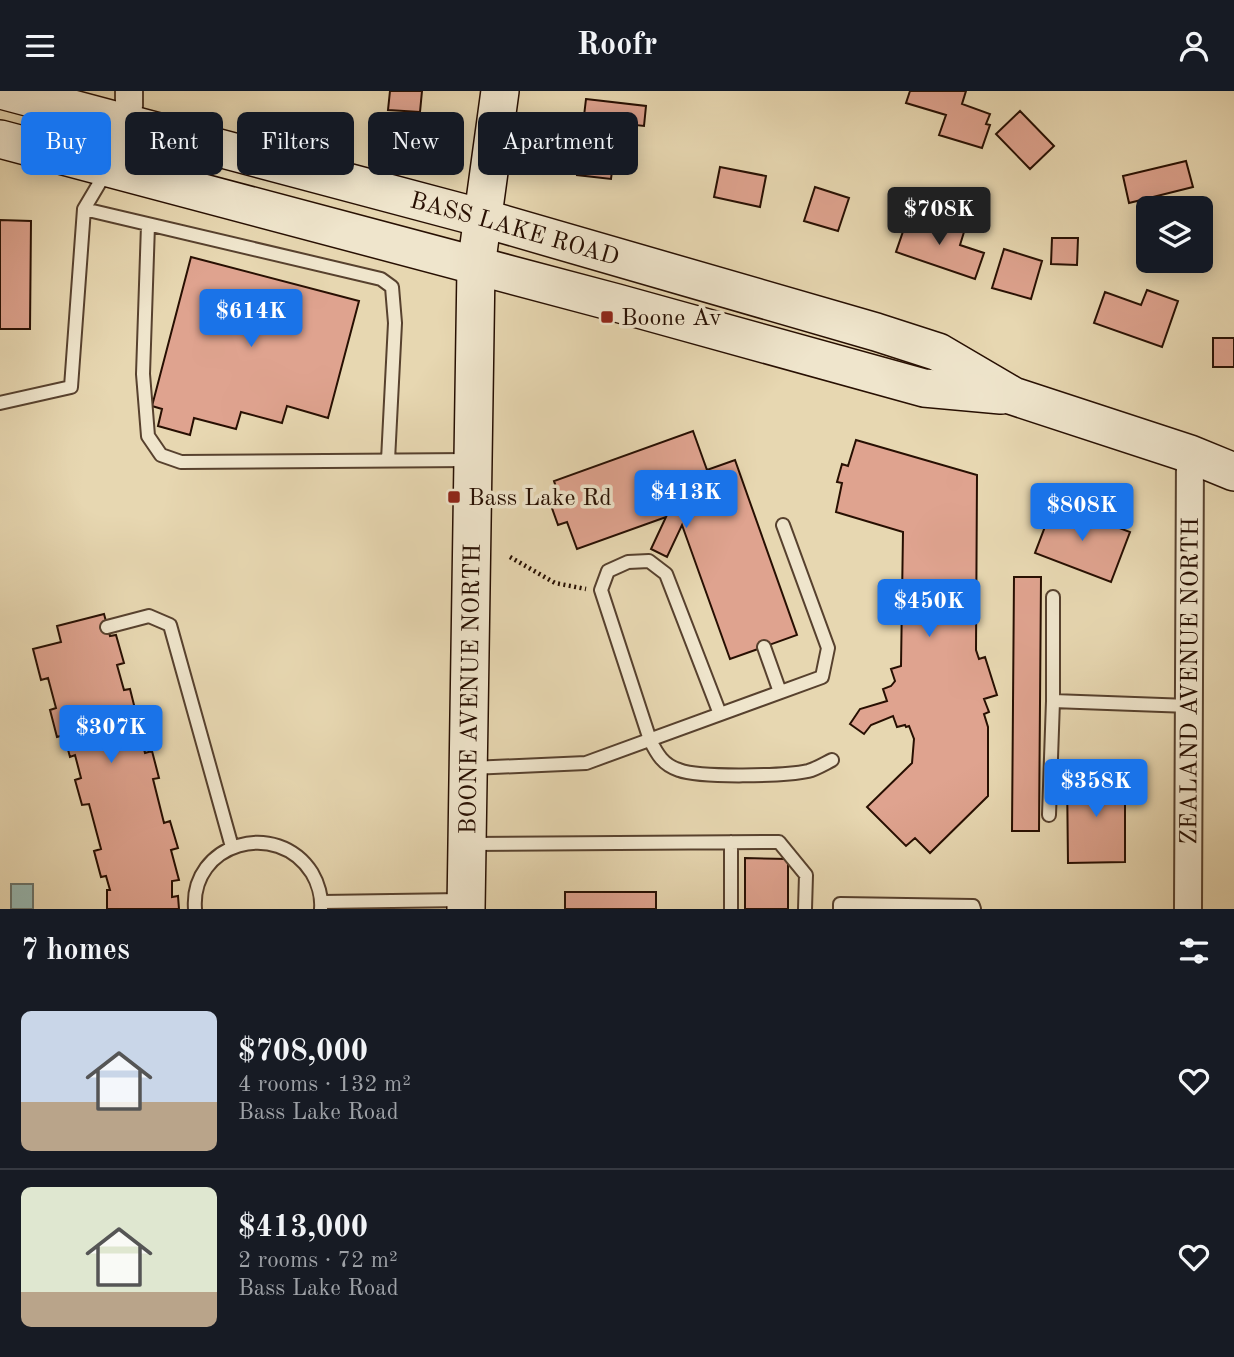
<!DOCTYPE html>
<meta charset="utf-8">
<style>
body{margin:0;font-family:"Old Standard TT",serif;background:#20242c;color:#f1f3f6;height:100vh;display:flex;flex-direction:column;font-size:26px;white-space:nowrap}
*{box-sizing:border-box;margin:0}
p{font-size:23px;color:#9ea1a6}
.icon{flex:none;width:38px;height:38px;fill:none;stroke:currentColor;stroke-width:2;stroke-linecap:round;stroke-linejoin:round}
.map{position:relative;height:818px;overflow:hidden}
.details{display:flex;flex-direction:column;background:#171b24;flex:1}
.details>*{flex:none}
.hud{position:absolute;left:21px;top:21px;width:700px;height:63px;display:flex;gap:14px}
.fabs{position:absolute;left:1136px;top:105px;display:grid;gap:14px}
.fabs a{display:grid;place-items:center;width:77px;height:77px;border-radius:10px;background:#171b24;box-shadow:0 4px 18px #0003;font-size:35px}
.price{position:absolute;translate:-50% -60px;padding:0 16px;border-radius:7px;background:#1a73e8;color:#fff;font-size:23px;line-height:46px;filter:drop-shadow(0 2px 4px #0008)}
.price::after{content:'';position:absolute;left:50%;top:42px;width:21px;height:16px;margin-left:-10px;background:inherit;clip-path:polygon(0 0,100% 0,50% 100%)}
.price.active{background:#222;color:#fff}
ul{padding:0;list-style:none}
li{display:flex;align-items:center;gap:21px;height:175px;padding:0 21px}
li+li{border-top:2px solid #363941}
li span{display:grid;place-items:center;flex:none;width:196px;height:140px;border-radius:10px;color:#555}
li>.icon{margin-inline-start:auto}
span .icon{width:84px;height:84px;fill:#fffc;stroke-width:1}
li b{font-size:30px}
h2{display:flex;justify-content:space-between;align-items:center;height:84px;padding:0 21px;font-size:30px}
.tag{padding:0 24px;border-radius:10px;background:#171b24;box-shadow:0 4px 18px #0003;font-size:24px;line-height:63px}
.tag.active{background:#1a73e8;color:#fff}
header{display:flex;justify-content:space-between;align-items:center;height:91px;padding:0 21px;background:#171b24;font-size:32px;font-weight:800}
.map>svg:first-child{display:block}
.water{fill:#97b8b1;stroke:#6a746b;stroke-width:2}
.building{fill:#dfa38f;stroke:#270f02;stroke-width:2}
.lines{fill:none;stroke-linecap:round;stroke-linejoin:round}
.lane-casing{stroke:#57412e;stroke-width:16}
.street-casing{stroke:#57412e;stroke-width:30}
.secondary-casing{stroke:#270f02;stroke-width:40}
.path{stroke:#270f02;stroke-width:4.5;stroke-dasharray:2 3.5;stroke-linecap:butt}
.lane{stroke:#efe5cc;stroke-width:12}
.street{stroke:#efe5cc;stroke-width:26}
.secondary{stroke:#efe5cc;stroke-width:37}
.poi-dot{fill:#8f2418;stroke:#efe5cc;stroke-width:2.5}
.labels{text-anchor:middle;stroke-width:7;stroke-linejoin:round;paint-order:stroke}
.street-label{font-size:24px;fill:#270f02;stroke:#efe5cc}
.poi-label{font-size:24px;fill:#270f02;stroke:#efe5cc;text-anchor:start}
</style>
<header><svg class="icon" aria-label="menu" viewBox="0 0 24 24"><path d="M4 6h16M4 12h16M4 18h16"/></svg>Roofr<svg class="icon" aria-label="person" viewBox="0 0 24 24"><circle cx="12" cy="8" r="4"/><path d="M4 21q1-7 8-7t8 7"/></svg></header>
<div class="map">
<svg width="1234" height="818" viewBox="0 0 1234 818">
<rect width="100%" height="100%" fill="#e7d7b1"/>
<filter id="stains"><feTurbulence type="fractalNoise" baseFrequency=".00286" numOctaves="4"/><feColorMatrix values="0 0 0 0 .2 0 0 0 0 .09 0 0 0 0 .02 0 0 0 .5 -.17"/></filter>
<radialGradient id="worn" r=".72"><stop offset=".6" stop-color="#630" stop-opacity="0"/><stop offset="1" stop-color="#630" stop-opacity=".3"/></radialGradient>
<!-- water -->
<path class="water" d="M11 793H33V818H11Z"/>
<!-- building -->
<path class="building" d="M390 0H422L420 21 388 19Z
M910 0H966L962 13 990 23 986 33 990 34 982 57 939 44 946 24 906 12Z
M586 8 646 15 644 35 618 32 611 88 577 84Z
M1020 20 1054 55 1030 78 996 43Z
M1186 70 1193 96 1129 112 1123 85Z
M720 76 766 85 760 116 714 106Z
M815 96 849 107 838 140 804 130Z
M909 123 964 141 960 154 984 162 975 188 896 161Z
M0 129 31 130 30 238H0Z
M1052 147H1078L1077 174 1051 173Z
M1004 158 1042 170 1031 208 992 197Z
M191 166 359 210 328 327 287 315 282 332 241 321 236 338 194 327 190 344 158 335 162 318 152 315Z
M1147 199 1178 210 1162 256 1094 232 1105 201 1141 214Z
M1213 247H1234V276H1213Z
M693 340 707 379 735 369 797 544 730 568 682 434 667 466 651 458 666 426 577 458 567 431 558 434 548 406 558 402 554 390Z
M856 349 977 384 976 559 979 568 985 566 997 604 984 608 989 621 984 623 988 636V705L930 762 915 747 906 755 867 716 912 672 914 648 909 635 906 636 905 634 897 636 893 625 871 634 864 643 850 633 860 618 887 610 883 598 891 595 895 590 891 578 901 575 903 441 836 421 842 392 837 391 842 373 848 375Z
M1054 412 1130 441 1111 491 1035 462Z
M1014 486H1041L1039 740H1012Z
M104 523 110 545 116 544 124 572 117 574 124 599 130 598 137 626 130 628 134 641 139 639 145 662 152 660 159 687 153 688 164 732 170 730 178 757 171 759 179 789 172 790V806L178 805 179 818H107V799H110L106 785 101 786 94 760 101 758 89 713 82 714 75 689 81 687 75 664 70 666 64 644 57 646 50 619 56 617 48 587 41 589 33 558 61 551 57 535Z
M1067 684H1125V771L1068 772Z
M745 767 788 768V818H745Z
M565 801H656V818H565Z"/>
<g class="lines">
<!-- lane casing -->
<g class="lane-casing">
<path id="lane" d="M84 118 381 188 392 196 395 232 388 369
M148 134 143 283 148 345 161 364 181 371 471 369
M0 312 71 296 84 118 106 81
M1053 506V610L1189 615
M107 536 149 525 170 534 232 756
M764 556 780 601
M720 623 666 483 649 470 628 471 608 480 601 499 650 649C657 663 663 674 679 679 700 687 785 685 808 680 816 678 824 673 832 669
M471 677 586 672 822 586 828 557 783 434
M1049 724 1053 610
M731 751V818
M470 753 779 751 806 784 805 818
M322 811 462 809
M195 818C190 752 277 727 312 782 318 792 322 806 321 818
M840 818V813L973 815 974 818"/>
</g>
<!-- street casing -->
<g class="street-casing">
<g id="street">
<path d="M108 78 129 15V0"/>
<path id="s1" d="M1188 818 1190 363"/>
</g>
</g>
<!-- secondary casing -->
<g class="secondary-casing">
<g id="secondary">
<path id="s2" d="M5 0 482 127 876 241 938 261 1013 305 1190 363 1234 381"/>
<path d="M0 48 617 212 924 297 1001 304"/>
<path id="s3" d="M466 818 476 176 500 0"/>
</g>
</g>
<!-- path -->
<path class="path" d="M510 466 555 492 586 498"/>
<!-- lane -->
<use href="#lane" class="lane"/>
<!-- street -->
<use href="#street" class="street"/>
<!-- secondary -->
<use href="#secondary" class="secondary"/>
</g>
<!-- markers -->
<g class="poi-dot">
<rect x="600" y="219" width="14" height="14" rx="3.5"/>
<rect x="447" y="399" width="14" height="14" rx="3.5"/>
</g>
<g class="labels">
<!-- street labels -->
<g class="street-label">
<text dy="8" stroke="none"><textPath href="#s2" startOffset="528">BASS LAKE ROAD</textPath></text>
<text dy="8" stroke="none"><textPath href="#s1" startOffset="228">ZEALAND AVENUE NORTH</textPath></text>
<text dy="8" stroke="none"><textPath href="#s3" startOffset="220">BOONE AVENUE NORTH</textPath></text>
</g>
<!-- poi labels -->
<g class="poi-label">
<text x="621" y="234">Boone Av</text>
<text x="468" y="414">Bass Lake Rd</text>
</g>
</g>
<rect width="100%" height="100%" filter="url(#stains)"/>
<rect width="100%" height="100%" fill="url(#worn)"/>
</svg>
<div class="fabs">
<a><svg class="icon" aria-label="layers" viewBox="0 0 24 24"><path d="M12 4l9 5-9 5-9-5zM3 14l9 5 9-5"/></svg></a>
</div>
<b class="price active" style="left:939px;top:156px">$708K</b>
<b class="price" style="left:251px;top:258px">$614K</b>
<b class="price" style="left:686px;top:439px">$413K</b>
<b class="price" style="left:1082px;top:452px">$808K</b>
<b class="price" style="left:929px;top:548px">$450K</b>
<b class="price" style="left:111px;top:674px">$307K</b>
<b class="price" style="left:1096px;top:728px">$358K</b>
<div class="hud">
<a class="tag active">Buy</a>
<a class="tag">Rent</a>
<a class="tag">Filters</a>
<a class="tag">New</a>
<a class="tag">Apartment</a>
</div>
</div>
<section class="details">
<h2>7 homes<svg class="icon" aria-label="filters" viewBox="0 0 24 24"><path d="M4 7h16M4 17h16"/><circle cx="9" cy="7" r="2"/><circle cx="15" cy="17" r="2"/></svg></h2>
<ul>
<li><span style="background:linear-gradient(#c9d6e8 65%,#b9a48a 0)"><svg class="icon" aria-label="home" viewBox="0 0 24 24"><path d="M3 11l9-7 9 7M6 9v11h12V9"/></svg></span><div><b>$708,000</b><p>4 rooms · 132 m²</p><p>Bass Lake Road</p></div><svg class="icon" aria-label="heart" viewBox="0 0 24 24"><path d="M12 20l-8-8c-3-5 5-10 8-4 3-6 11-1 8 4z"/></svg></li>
<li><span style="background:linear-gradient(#dfe7d0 75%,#b9a48a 0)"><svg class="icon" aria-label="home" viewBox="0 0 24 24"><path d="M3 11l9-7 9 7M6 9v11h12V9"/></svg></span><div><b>$413,000</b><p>2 rooms · 72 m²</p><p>Bass Lake Road</p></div><svg class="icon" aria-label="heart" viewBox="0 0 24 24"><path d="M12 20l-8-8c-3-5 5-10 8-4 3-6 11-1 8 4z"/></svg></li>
</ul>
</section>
